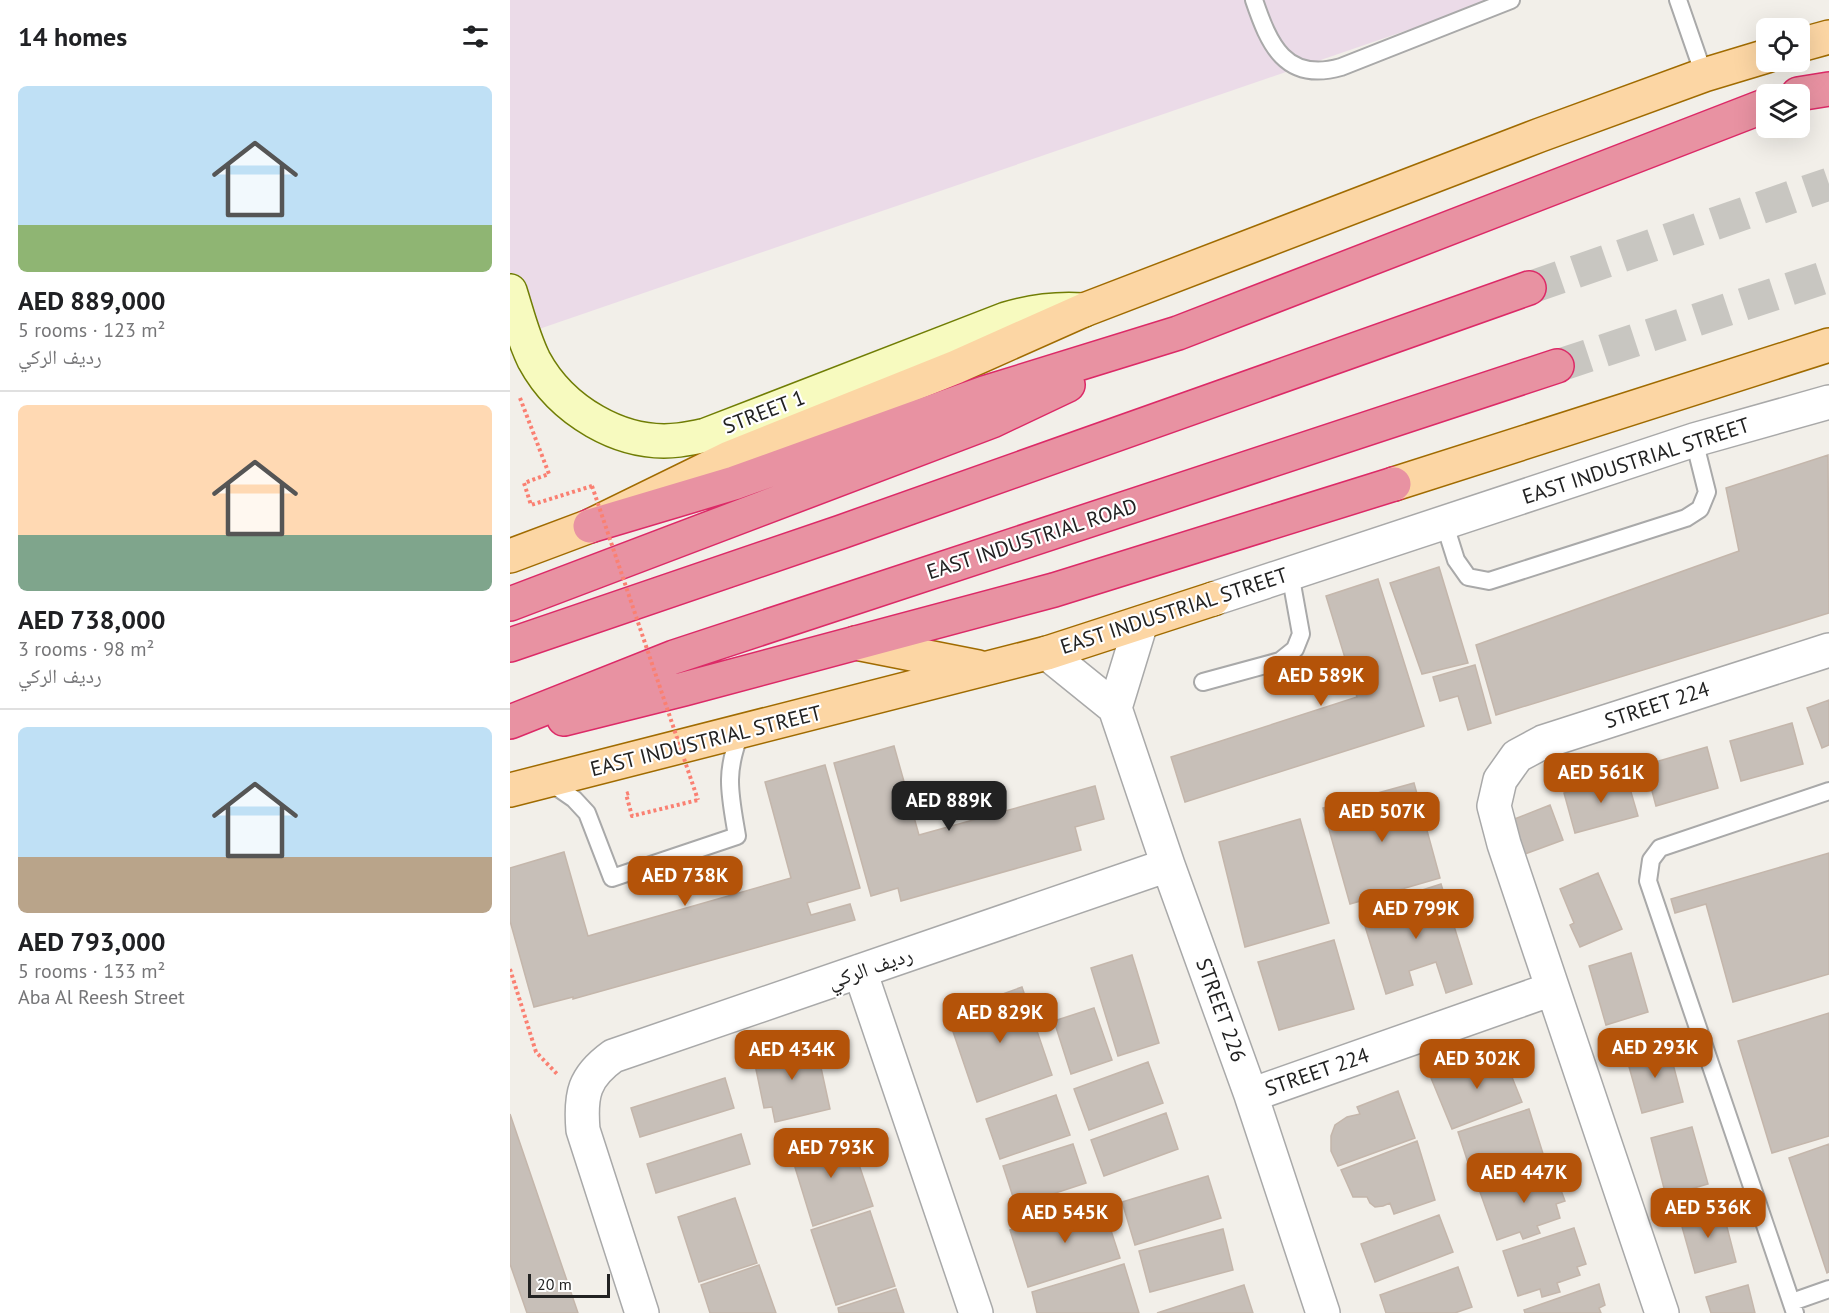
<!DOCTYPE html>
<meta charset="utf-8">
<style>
body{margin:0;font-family:"PT Sans","Noto Naskh Arabic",sans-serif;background:#f6f6f6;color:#202124;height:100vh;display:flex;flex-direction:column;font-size:22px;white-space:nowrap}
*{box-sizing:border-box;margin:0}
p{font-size:20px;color:#757577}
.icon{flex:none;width:33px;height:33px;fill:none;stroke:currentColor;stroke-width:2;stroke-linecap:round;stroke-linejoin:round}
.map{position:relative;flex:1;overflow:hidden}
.panel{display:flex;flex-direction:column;background:#fff;width:510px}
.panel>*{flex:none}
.controls{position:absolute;left:1246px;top:18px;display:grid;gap:12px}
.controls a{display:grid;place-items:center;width:54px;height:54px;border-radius:9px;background:#fff;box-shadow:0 6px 24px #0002;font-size:30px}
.scale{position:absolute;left:18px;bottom:15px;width:82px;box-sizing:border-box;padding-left:6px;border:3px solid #222;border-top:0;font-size:16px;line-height:21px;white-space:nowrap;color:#222;-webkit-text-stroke:4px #fff;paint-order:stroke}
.price{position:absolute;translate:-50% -51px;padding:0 14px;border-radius:12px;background:#b45309;color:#fff;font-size:20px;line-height:39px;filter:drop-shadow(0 2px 3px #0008)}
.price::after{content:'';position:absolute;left:50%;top:36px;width:18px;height:14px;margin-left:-9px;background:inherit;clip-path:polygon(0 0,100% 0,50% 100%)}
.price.selected{background:#222;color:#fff}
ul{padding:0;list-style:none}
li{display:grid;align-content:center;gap:12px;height:318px;padding:0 18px}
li+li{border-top:2px solid #e0e0e0}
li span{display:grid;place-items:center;height:186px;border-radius:9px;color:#555}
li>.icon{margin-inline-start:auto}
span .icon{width:108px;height:108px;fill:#fffc;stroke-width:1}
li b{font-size:26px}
h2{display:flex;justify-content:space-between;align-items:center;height:72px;padding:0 18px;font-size:26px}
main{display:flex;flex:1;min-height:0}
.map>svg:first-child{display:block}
.industrial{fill:#ebdbe8}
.building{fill:#c7bfb8;stroke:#c4b6ab;stroke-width:1.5}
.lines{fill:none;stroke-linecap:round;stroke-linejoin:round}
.highway-tunnel{stroke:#c8c6c1;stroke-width:33;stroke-dasharray:33 16;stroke-linecap:butt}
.lane-casing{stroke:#a9a9a9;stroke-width:20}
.street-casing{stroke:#a9a9a9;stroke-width:36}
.secondary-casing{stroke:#707d05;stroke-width:36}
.primary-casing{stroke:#a06b00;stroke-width:36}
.highway-casing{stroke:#dc2a67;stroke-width:36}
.path{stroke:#fa8072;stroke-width:4;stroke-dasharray:3 3;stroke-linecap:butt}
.lane{stroke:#fff;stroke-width:16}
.street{stroke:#fff;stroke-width:33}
.secondary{stroke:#f7fabf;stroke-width:33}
.primary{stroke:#fcd6a4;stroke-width:33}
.highway{stroke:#e892a2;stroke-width:33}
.path-bridge{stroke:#fa8072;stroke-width:4;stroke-dasharray:3 3;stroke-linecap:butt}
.labels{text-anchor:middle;stroke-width:4.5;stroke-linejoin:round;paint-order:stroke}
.street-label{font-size:21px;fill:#222;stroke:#fff}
</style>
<main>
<section class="panel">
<h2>14 homes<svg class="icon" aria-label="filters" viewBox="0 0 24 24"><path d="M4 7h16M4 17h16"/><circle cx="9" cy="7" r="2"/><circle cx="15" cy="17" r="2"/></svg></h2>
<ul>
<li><span style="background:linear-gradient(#bfe0f5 75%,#8fb573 0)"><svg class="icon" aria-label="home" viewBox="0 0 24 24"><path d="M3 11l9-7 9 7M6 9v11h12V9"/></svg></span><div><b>AED 889,000</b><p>5 rooms · 123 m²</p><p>رديف الركي</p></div></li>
<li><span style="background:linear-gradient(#ffd9b3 70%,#7fa58c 0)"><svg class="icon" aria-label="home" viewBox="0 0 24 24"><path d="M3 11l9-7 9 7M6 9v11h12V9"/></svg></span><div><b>AED 738,000</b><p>3 rooms · 98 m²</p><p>رديف الركي</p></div></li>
<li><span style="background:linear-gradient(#bfe0f5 70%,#b9a48a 0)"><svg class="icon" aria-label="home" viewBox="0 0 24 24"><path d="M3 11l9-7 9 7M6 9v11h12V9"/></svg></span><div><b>AED 793,000</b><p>5 rooms · 133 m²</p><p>Aba Al Reesh Street</p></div></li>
</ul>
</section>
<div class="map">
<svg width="1319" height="1313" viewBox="0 0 1319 1313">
<rect width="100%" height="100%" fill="#f2efe9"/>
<!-- industrial -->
<path class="industrial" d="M0 0H985L0 339Z"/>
<!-- building -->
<path class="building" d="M1318 455 1319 613 986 715 966 645 1229 551 1216 488Z
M929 567 958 663 912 674 880 583Z
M868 579 914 726 675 802 661 757 847 697 816 596Z
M965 665 981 723 958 730 948 696 930 701 923 677Z
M1319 700V745L1312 748 1297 708Z
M1282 723 1293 764 1231 781 1220 741Z
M384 746 409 835 585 786 594 819 565 827 571 850 391 901 388 888 361 896 324 763Z
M1197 747 1208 788 1146 806 1135 765Z
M315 765 350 888 297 903 301 915 340 904 345 920 63 999V997L24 1007 0 921V868L54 852 78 936 281 878 255 782Z
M1116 775 1128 816 1065 833 1054 793Z
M904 783 930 878 840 904 813 808Z
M1040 805 1053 840 1015 854 1002 820Z
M790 819 819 923 735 947 709 842Z
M1319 853V974L1223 1002 1196 904 1165 913 1161 899Z
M1088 873 1112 929 1070 947 1060 925 1064 923 1050 889Z
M931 884 962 984 936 993 926 962 899 971 903 985 876 994 850 910Z
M824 940 844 1009 769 1030 748 962Z
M1121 953 1138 1012 1096 1025 1079 966Z
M622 955 649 1043 608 1056 581 968Z
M512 987 542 1075 467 1102 437 1014Z
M584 1008 602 1060 561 1074 544 1021Z
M1319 1013V1136L1262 1153 1228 1041Z
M305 1040 320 1109 265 1122 262 1107 254 1108 243 1055Z
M1158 1045 1173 1102 1132 1113 1116 1056Z
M991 1050 1012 1102 942 1129 921 1078Z
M638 1062 653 1103 579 1130 564 1089Z
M215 1078 224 1108 130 1137 121 1108Z
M888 1091 905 1138 828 1166 821 1151V1136L825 1125 837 1117 850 1114 847 1107Z
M546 1095 560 1135 490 1159 476 1119Z
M1019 1109 1035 1160 965 1184 948 1132Z
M656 1113 668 1149 594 1176 581 1140Z
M0 1114 68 1313H17L0 1264Z
M1182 1127 1198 1184 1156 1196 1141 1138Z
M338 1132 363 1206 303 1226 280 1151Z
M231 1134 240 1164 146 1193 137 1164Z
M907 1141 925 1200 884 1214 880 1203 873 1206 865 1207 860 1203 857 1197H843L831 1170Z
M563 1144 576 1183 506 1206 493 1166Z
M1319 1144V1272L1317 1273 1279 1158Z
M1042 1166 1055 1201 1046 1204 1050 1218 1027 1226 1030 1233 1013 1239 1010 1232 987 1240 970 1192Z
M698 1176 711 1218 625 1245 612 1202Z
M225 1198 247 1263 189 1282 168 1217Z
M591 1200 610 1258 518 1287 500 1230Z
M1211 1204 1226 1262 1185 1273 1169 1216Z
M360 1211 385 1286 326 1305 301 1230Z
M929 1215 943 1252 865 1282 851 1244Z
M1064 1228 1076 1264 1067 1267 1070 1275 1047 1283 1050 1292 1032 1297 1030 1289 1008 1296 993 1251Z
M713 1229 723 1270 640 1292 629 1251Z
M614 1264 629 1313H527L522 1292Z
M249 1265 266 1313H200L191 1285Z
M948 1267 962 1307 945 1313H876L870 1295Z
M1089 1284 1095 1305 1089 1308 1091 1313H1015L1014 1310Z
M734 1285 743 1313H647Z
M1238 1285 1245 1313H1201L1196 1297Z
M386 1289 394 1313H329L328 1308Z"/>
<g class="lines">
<!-- highway-tunnel -->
<path class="highway-tunnel" d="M1019 288 1319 184
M1047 366 1319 276"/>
<!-- lane casing -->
<g class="lane-casing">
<path id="lane" d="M744 0C759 44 775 83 831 67L1001 0
M1168 0 1194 75
M934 522 946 560 958 577 979 581 1176 518 1190 509 1197 492 1184 440
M693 682 770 661 785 649 791 634 780 573
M38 781 64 799 77 813 102 878 227 836C220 794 214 773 231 732
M1282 1302 1319 1289
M1285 1313 1138 881 1141 860 1150 848 1319 791"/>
</g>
<!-- street casing -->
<g class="street-casing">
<path id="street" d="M703 599 1184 440 1319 402
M537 653 605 708 658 865 741 1095 813 1313
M605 708 631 623
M350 971 466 1313
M741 1095 1042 989
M132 1313 73 1130C70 1094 74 1077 103 1056L658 865
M1152 1313 994 844 984 806 990 780 1007 756 1033 742 1319 650"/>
</g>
<!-- secondary casing -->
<g class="secondary-casing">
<path id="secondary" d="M0 291C7 313 13 338 24 360 51 410 111 447 169 440 178 439 187 437 196 435L496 319C522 311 546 308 574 310"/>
</g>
<!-- primary casing -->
<g class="primary-casing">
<path id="primary" d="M1290 45 1319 37
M884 484 1319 345
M0 556 80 526 219 458 446 367 574 310 1030 135 1194 75 1257 56
M346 643 468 667
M0 790 537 653 703 599"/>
</g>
<!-- highway casing -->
<g class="highway-casing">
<path id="highway" d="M1288 94 1319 89
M80 526 224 483 474 393 668 333 1257 105
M0 604 482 421 558 385
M0 645 331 532 1019 288
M54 719 174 689 544 590 884 484
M0 722 164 657 1047 366"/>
</g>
<!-- path -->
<path class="path" d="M10 398 39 474 14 483 21 505 82 486
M119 793 116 794 122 816 188 800
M0 969 26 1052 48 1075"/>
<!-- lane -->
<use href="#lane" class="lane"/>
<!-- street -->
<use href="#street" class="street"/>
<!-- secondary -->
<use href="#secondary" class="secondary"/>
<!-- primary -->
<use href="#primary" class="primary"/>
<!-- highway -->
<use href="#highway" class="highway"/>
<!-- path-bridge -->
<path class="path-bridge" d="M82 486 188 800"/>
</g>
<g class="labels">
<!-- street labels -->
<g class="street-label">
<text transform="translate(254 412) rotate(-21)" y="7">STREET 1</text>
<text transform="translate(1126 461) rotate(-18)" y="7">EAST INDUSTRIAL STREET</text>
<text transform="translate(522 539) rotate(-18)" y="7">EAST INDUSTRIAL ROAD</text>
<text transform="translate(664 611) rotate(-18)" y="7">EAST INDUSTRIAL STREET</text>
<text transform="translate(1147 705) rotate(-18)" y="7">STREET 224</text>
<text transform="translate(196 741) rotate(-14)" y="7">EAST INDUSTRIAL STREET</text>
<text transform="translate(360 968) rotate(-19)" y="7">رديف الركي</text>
<text transform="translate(711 1010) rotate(70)" y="7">STREET 226</text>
<text transform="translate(807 1072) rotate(-19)" y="7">STREET 224</text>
</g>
</g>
</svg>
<div class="controls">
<a><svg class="icon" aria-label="locate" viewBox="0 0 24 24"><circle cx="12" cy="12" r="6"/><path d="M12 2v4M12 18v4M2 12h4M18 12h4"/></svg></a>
<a><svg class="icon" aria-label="layers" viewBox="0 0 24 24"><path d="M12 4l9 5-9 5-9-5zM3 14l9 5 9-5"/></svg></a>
</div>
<div class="scale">20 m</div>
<b class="price" style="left:811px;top:707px">AED 589K</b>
<b class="price" style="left:1091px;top:804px">AED 561K</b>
<b class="price selected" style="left:439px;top:832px">AED 889K</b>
<b class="price" style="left:872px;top:843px">AED 507K</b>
<b class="price" style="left:175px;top:907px">AED 738K</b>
<b class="price" style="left:906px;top:940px">AED 799K</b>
<b class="price" style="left:490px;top:1044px">AED 829K</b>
<b class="price" style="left:1145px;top:1079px">AED 293K</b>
<b class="price" style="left:282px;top:1081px">AED 434K</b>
<b class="price" style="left:967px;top:1090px">AED 302K</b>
<b class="price" style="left:321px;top:1179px">AED 793K</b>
<b class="price" style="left:1014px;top:1204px">AED 447K</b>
<b class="price" style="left:1198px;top:1239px">AED 536K</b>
<b class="price" style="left:555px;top:1244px">AED 545K</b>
</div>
</main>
